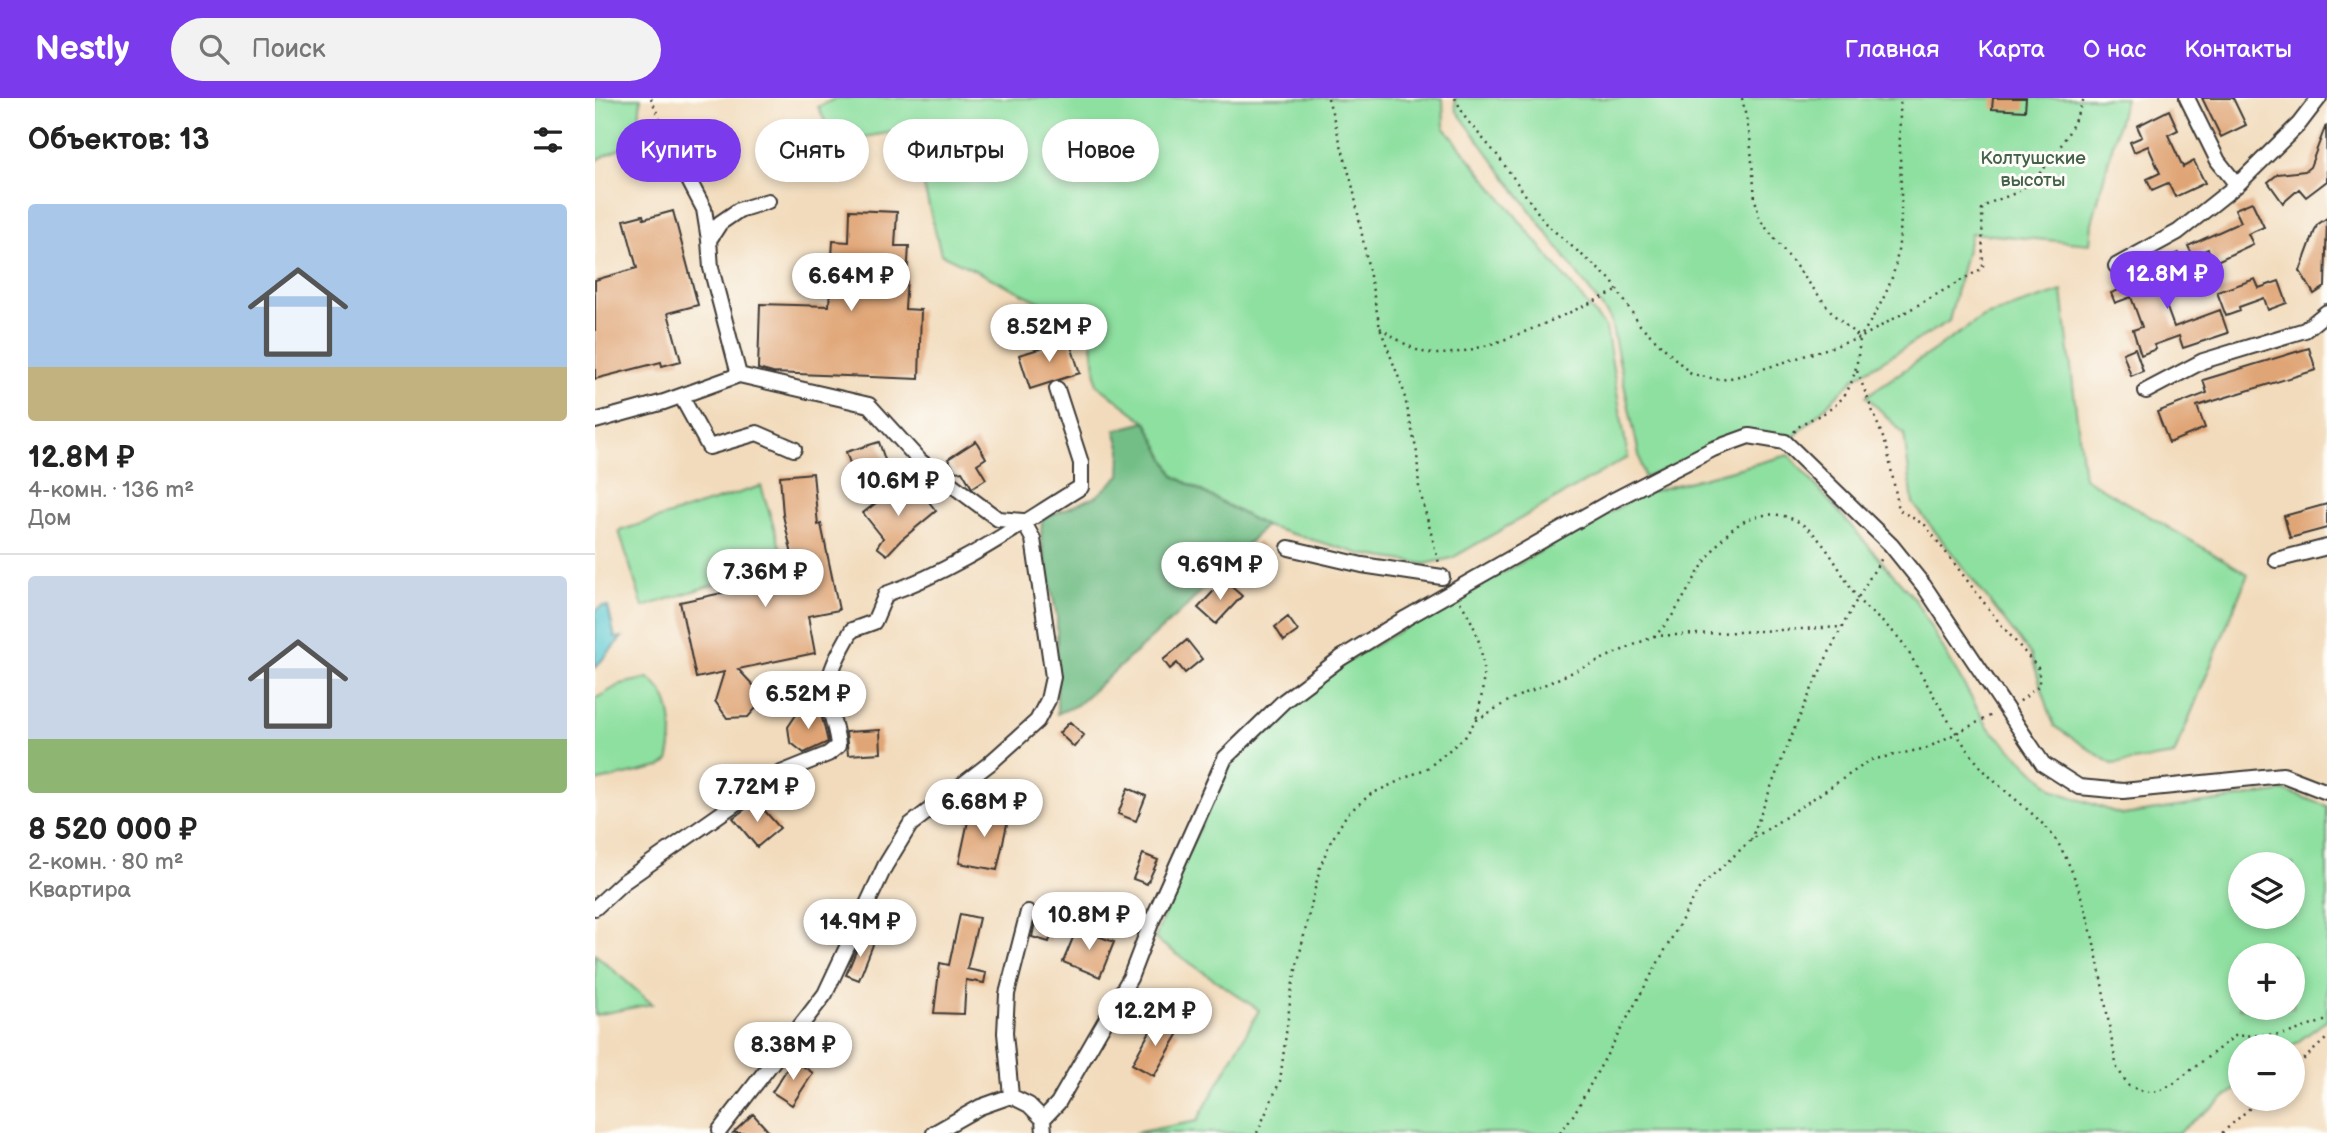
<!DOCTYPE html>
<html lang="ru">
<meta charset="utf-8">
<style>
body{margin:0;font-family:"Balsamiq Sans",sans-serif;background:#f2f2f2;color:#222;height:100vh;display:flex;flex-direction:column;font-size:26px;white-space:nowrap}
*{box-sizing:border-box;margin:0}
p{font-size:23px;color:#767676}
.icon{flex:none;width:38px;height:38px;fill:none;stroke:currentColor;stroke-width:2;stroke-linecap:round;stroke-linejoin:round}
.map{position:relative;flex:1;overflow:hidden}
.side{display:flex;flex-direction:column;background:#fff;width:595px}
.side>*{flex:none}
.banner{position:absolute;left:21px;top:21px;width:665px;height:63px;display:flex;gap:14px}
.controls{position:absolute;left:1633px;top:754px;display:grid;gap:14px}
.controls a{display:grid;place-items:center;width:77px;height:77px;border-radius:50%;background:#fff;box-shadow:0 4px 10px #0003;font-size:35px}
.price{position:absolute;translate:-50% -60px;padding:0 16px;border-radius:24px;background:#fff;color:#222;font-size:23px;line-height:46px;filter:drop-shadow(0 2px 4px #0008)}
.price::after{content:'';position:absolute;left:50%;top:42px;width:21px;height:16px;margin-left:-10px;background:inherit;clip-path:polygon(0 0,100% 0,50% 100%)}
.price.active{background:#7c3aed;color:#fff}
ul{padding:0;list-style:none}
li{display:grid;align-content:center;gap:14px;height:371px;padding:0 28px}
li+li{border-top:2px solid #e0e0e0}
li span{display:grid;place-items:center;height:217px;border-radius:7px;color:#555}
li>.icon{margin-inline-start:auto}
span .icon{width:126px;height:126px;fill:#fffc;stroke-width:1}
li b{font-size:30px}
h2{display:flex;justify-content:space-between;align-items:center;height:84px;padding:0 28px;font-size:30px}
.pill{padding:0 24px;border-radius:32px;background:#fff;box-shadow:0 4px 10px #0003;font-size:24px;line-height:63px}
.pill.active{background:#7c3aed;color:#fff}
header{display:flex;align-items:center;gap:42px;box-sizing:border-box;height:98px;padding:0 35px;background:#7c3aed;color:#fff}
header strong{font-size:33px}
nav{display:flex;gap:38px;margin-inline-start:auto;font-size:24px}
.search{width:490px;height:63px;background:#f2f2f2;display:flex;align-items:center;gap:18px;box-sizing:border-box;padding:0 24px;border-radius:38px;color:#767676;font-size:26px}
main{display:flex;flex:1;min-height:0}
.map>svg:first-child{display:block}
.green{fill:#8ee0a0;stroke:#557e5e;stroke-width:2;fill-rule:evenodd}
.forest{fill:#72be86;stroke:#476d51;stroke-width:2}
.water{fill:#5bc8d0;stroke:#3c7276;stroke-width:2}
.building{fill:#e0a576}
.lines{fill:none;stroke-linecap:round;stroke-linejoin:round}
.minor-casing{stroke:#3c3934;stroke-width:18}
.path{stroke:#3c3934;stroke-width:2.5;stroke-dasharray:2 5;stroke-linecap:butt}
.minor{stroke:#fff;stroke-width:14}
.labels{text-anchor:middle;stroke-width:6;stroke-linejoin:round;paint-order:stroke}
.park-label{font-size:19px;fill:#44614a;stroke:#fdfcf7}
</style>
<header>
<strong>Nestly</strong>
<div class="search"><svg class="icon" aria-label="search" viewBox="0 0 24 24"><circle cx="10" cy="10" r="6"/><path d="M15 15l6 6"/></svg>Поиск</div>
<nav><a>Главная</a><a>Карта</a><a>О нас</a><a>Контакты</a></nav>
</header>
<main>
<section class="side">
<h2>Объектов: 13<svg class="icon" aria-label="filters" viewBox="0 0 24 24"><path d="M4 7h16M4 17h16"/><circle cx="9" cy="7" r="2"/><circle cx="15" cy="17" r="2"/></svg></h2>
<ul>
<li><span style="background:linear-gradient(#a9c7e8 75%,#c2b280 0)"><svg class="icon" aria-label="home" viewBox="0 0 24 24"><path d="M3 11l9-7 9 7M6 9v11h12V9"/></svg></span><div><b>12.8M ₽</b><p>4-комн. · 136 m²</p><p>Дом</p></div></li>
<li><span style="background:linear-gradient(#c9d6e8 75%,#8fb573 0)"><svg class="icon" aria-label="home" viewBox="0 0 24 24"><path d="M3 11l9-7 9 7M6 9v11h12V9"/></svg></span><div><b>8 520 000 ₽</b><p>2-комн. · 80 m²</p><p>Квартира</p></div></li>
</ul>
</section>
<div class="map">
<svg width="1732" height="1035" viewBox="0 0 1732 1035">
<rect width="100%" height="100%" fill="#fdfcf7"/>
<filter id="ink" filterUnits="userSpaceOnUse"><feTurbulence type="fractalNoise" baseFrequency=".0143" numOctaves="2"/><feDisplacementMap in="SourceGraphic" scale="14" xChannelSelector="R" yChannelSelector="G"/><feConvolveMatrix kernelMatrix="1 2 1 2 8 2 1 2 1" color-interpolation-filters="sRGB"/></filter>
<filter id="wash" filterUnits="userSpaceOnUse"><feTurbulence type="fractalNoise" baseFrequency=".00686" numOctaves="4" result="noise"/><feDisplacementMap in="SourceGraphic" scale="28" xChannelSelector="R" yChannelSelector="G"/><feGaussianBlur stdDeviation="1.57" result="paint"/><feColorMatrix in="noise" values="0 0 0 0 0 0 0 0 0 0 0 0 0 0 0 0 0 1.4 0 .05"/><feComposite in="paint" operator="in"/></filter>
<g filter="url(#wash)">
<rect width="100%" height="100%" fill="#f2dbbc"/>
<!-- green -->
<path class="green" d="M0 0H46L42 42 0 63Z
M241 0H848L849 29 1011 230 1033 359 857 460 830 466 766 456 670 428 579 378 551 324 502 287 495 228 346 156 320 53 298 34 270 39 243 50 223 9Z
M860 0H1530L1497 125 1495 146 1376 135 1354 223 1261 279 1200 338 1147 340 1049 380 1015 220 861 12Z
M1467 193 1489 380 1653 476 1579 657 1517 666 1459 628 1436 557 1318 405 1309 336 1271 298 1388 219Z
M1194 357 1319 500 1393 629 1460 693 1528 717 1690 693 1732 708V922L1697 948H1645V988L1583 1035H539L602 1023 664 912 560 841 586 768 635 668 694 609 752 563 1047 396ZM1645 766H1698V819H1645ZM1645 858H1698V910H1645Z
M166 388 190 464 48 509 24 433Z
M53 580C80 598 80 635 73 664L65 669 0 684V601L26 586Z
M0 856 57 906 0 917Z"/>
<!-- forest -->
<path class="forest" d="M551 324 579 378 670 428 590 510 482 607 462 616V519L446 441 447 421 502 398 525 377 526 352 520 332Z"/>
<!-- water -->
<path class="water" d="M7 508 13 509 20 540 27 539 0 570V513Z"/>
<g id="blocks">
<!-- building -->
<path class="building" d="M1398 0H1431L1430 13 1397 11Z
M1607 0H1638L1651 27 1626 39Z
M1574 12 1583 32 1573 37 1588 69 1599 63 1610 85 1580 99 1573 85 1557 92 1552 81 1565 75 1553 48 1539 54 1535 44 1547 39 1542 28Z
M1731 27 1732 83 1711 99 1704 91 1688 105 1673 84 1683 76 1710 73 1715 69Z
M1657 104 1669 129 1653 136 1658 146 1620 164 1613 151 1598 158 1593 148 1646 124 1640 111Z
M255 112 302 114 300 148H314L310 211 326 212 324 281 178 275 163 271 165 206 234 208 238 143 254 144Z
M78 113 103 207 73 215 86 263 67 268 66 264 0 281V182L42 170 29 122 48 117 49 121Z
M1732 120 1730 189 1719 196 1705 173 1722 127Z
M1583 155 1592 181 1577 187 1580 198 1569 202 1579 229 1625 212 1633 235 1588 250 1584 238 1559 247 1561 251 1546 257 1538 232 1547 229 1536 199 1520 205 1516 195 1570 174 1565 162Z
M1660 181 1664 190 1684 183 1692 205 1673 212 1669 200 1644 209 1645 213 1631 218 1622 194Z
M474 242 485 275 435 291 424 257Z
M1540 250 1548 273 1536 278 1528 255Z
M1714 250 1721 272 1602 308 1610 330 1574 345 1562 314 1612 295 1608 282Z
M381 343 391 360 382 366 391 381 377 390 367 373 361 374 353 361Z
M284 344 297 383 265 394 251 354Z
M218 375 223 427 226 426 244 512 213 518 220 555 143 571 159 588 162 609 153 619 132 620 120 603 129 574 101 580 85 504 202 479 188 417 185 378Z
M299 391 304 406 324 391 341 413 306 442 292 457 282 449 288 440 268 415Z
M1732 406V430L1695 440 1689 418Z
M663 444 677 458 659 476 645 462Z
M629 482 647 498 621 526 603 510Z
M693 519 703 533 689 543 680 529Z
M592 542 607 561 590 575 582 565 575 571 568 562Z
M214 612 226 616 233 644 209 655 195 644 193 629 201 617Z
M475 624 489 637 479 649 464 635Z
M285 632 286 655 253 657 251 634Z
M533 690 551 698 541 723 523 716Z
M161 703 185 730 162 749 138 720Z
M376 709 414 717 402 772 364 765Z
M548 756 563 762 552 786 538 781Z
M443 809 463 815 454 844 437 839Z
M365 816 384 820 372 871 391 875 389 885 371 882 369 916 339 915 345 865 354 867Z
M482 830 519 844 505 879 468 864Z
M267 839 279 844 264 882 251 877Z
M561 922 584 935 559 978 537 966Z
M198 962 218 975 197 1007 177 994Z
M158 1016 175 1035H138Z"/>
</g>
</g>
<g filter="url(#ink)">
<use href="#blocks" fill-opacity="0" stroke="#3c3934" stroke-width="2"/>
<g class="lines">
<!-- minor casing -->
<g class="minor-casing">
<path id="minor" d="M1592 0 1623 63 1642 87
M78 52 109 111 114 142
M1521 168 1583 134 1642 87 1704 26 1724 0
M144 277 116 170 114 142 125 125 144 112 173 103
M1551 293 1608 263 1710 232 1732 214
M86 298 114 349 162 335 199 351
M0 323 69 304 144 277 274 307 325 363 403 421 428 423 438 441 458 579 453 602 442 623 394 666 315 727 290 768 230 896 125 1032
M694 450 767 467 847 479
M1681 462 1732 449
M0 810 27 785 181 677 233 656 243 648C242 632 236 620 234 604 229 578 245 554 257 532L279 524 291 496C362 472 422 428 486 389V365L462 291
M416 998 410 935 412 896 433 814
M448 1021 463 1005 535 880 556 825 630 660 689 603 746 560 811 520 1013 405 1118 351 1154 338 1190 344 1296 447 1329 488 1448 666 1484 689 1528 693 1688 677 1732 694
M339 1035 385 1009 416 998 434 1007 448 1021 449 1035"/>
</g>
<!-- path -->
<path class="path" d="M56 0 72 39
M733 0 758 90 785 230 808 291 822 355 824 390 844 465
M860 0 871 21 903 58 951 126 1016 182 1045 227 1096 276 1126 282 1149 277 1265 240C1278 219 1292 198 1299 173 1313 118 1301 56 1306 0
M1147 0 1155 39 1160 101 1165 122 1239 217 1265 240
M785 230C798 238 814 250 828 254 874 267 977 212 1022 193
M1262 273 1292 350 1304 412 1330 427 1403 523 1444 571V588L1424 604
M1199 334C1207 324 1215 322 1227 316 1258 300 1262 272 1265 240L1388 170 1387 111C1398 100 1412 101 1425 92 1455 72 1477 33 1489 0
M865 504C890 540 894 580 881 621
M1059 538 1248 529
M1156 742C1192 645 1231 547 1287 460
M1698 971 1732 940
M662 1035 685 983 697 889 725 769 735 745 752 716 776 696 834 669 871 638 880 623 915 602 1059 538C1096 508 1113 423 1170 417 1217 411 1240 466 1260 497 1273 516 1297 527 1311 550 1335 590 1355 630 1384 667 1410 698 1450 718 1468 754 1502 822 1507 897 1522 970L1534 988 1550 994 1564 993 1578 986 1640 938 1691 936 1732 922
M965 1035 979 1016 1105 789 1156 742 1276 662 1332 650 1399 616
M1627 1035 1665 1001"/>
<!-- minor -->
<use href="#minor" class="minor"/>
</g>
</g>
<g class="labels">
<!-- park labels -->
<g class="park-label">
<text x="1438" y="66">Колтушские<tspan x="1438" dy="22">высоты</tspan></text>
</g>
</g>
</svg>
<div class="controls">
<a><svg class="icon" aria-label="layers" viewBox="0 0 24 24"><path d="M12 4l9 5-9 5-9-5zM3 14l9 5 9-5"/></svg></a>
<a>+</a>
<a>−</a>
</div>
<b class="price active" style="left:1572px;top:213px">12.8M ₽</b>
<b class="price" style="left:256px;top:215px">6.64M ₽</b>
<b class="price" style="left:454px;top:266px">8.52M ₽</b>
<b class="price" style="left:303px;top:420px">10.6M ₽</b>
<b class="price" style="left:625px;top:504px">9.69M ₽</b>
<b class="price" style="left:170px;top:511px">7.36M ₽</b>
<b class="price" style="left:213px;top:633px">6.52M ₽</b>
<b class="price" style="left:162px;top:726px">7.72M ₽</b>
<b class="price" style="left:389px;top:741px">6.68M ₽</b>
<b class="price" style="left:494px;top:854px">10.8M ₽</b>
<b class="price" style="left:265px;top:861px">14.9M ₽</b>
<b class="price" style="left:560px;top:950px">12.2M ₽</b>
<b class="price" style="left:198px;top:984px">8.38M ₽</b>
<div class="banner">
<a class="pill active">Купить</a>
<a class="pill">Снять</a>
<a class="pill">Фильтры</a>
<a class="pill">Новое</a>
</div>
</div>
</main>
